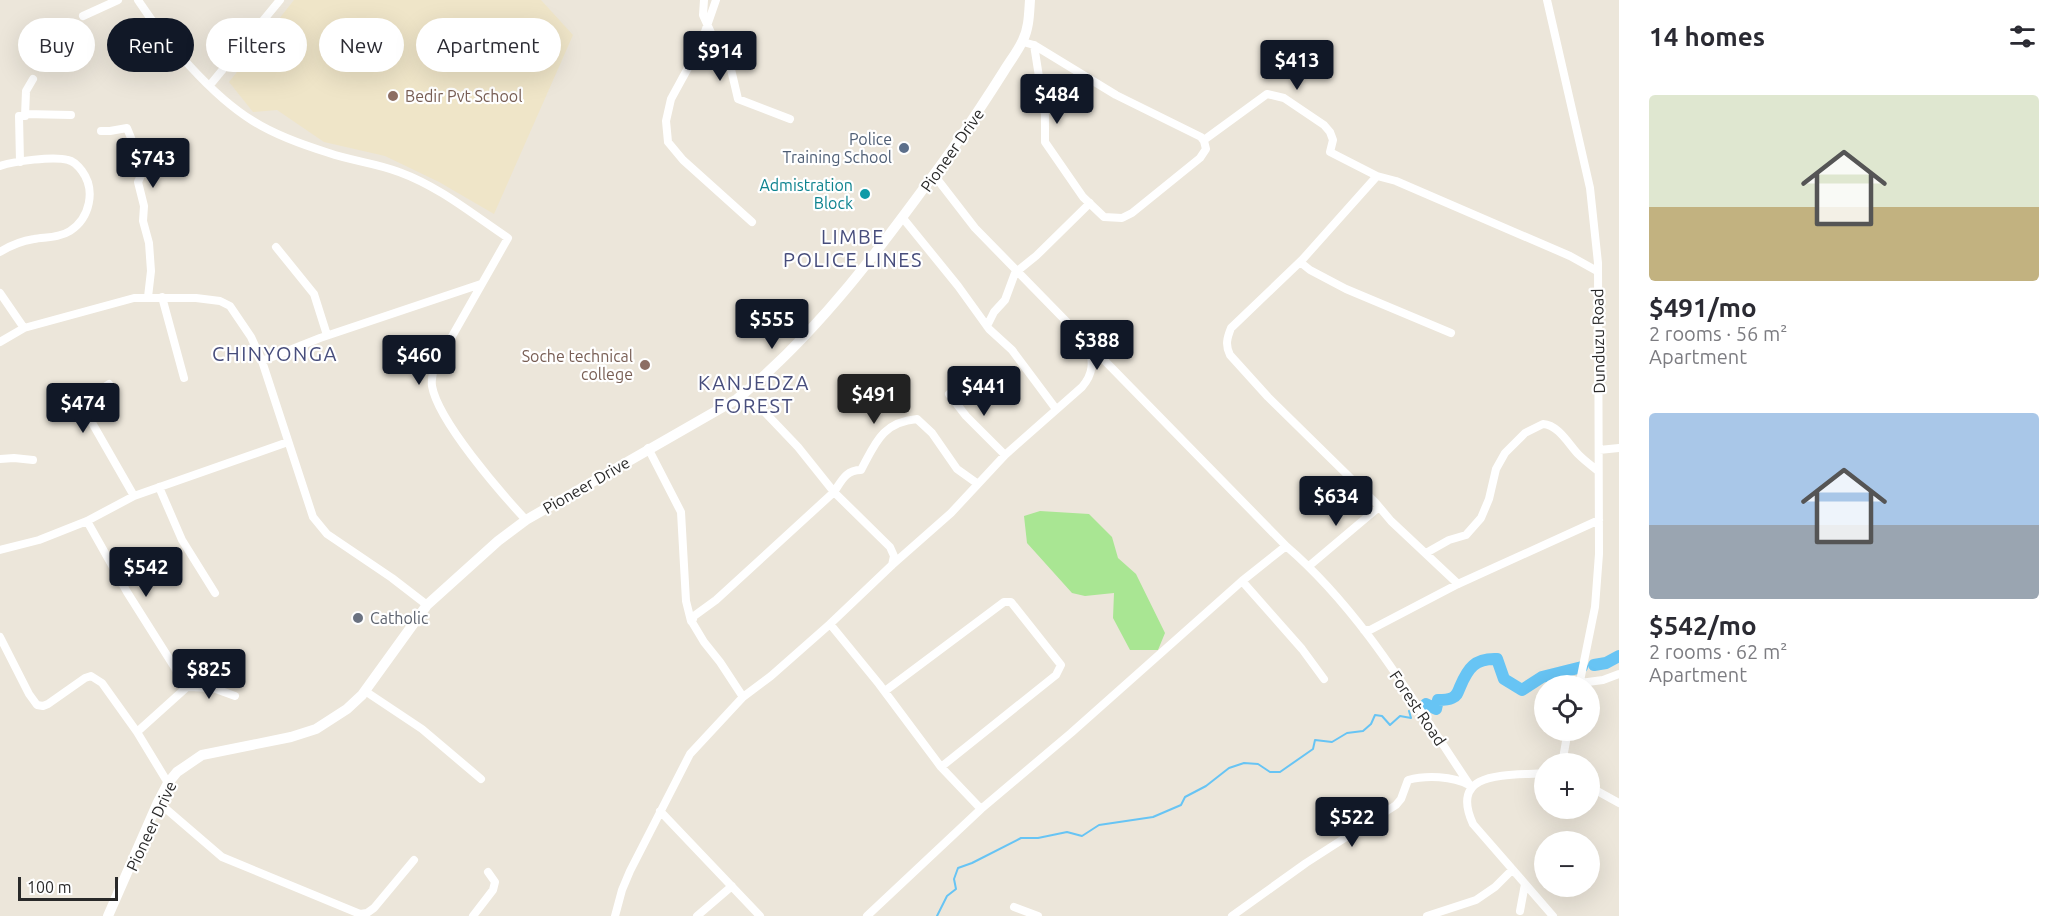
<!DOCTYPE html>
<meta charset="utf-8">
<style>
body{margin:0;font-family:Ubuntu,sans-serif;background:#f7f7f7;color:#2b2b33;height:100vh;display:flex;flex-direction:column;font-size:22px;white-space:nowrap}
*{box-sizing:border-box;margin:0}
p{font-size:20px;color:#7c7c81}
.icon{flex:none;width:33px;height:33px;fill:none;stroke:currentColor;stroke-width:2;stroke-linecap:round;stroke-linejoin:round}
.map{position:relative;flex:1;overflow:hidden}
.drawer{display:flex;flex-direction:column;background:#fff;width:450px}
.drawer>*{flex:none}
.banner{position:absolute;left:18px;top:18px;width:570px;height:54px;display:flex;gap:12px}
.fabs{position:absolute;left:1534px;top:675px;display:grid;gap:12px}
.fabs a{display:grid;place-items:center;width:66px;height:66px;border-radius:50%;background:#fff;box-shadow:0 6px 24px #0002;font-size:30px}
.scale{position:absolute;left:18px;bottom:15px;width:100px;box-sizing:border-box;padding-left:6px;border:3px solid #292929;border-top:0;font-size:16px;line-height:21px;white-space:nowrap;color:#292929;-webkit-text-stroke:4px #fff;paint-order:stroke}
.price{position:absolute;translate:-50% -51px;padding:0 14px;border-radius:6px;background:#111827;color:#fff;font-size:20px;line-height:39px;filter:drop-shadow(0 2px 3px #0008)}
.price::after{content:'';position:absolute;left:50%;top:36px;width:18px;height:14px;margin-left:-9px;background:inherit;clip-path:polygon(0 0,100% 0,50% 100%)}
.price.selected{background:#222;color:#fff}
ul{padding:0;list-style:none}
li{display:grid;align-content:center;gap:12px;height:318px;padding:0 30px}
li span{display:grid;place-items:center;height:186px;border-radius:6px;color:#555}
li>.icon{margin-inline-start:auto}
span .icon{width:108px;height:108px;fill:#fffc;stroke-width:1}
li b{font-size:26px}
h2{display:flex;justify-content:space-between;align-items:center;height:72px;padding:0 30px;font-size:26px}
.tag{padding:0 21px;border-radius:27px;background:#fff;box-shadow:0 6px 24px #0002;font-size:21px;line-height:54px}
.tag.selected{background:#111827;color:#fff}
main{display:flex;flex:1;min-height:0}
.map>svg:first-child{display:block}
.education{fill:#efe5c8}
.green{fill:#a9e693}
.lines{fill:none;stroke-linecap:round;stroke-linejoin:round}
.stream{stroke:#67c4f4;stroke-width:2}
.river{stroke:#67c4f4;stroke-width:12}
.street{stroke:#fff;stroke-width:8}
.secondary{stroke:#fff;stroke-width:10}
.education-dot{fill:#8d6e63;stroke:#fff;stroke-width:2}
.service-dot{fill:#5c6f8a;stroke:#fff;stroke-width:2}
.culture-dot{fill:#0f9aa8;stroke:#fff;stroke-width:2}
.worship-dot{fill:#6b7280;stroke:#fff;stroke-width:2}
.labels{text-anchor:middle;stroke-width:4.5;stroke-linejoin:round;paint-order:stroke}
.education-label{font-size:16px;fill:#785e54;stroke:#fff;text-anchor:start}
.service-label{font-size:16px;fill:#4e5e75;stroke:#fff;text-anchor:end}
.street-label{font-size:16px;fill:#292929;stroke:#fff}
.culture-label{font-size:16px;fill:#0d838f;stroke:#fff;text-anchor:end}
.worship-label{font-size:16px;fill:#5b616d;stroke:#fff;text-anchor:start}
.quarter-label{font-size:20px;letter-spacing:1.5px;fill:#474d7c;stroke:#fff}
</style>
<main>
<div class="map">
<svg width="1619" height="916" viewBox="0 0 1619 916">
<rect width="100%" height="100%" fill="#ece6da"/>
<!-- education -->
<path class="education" d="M294 0H541L573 35 494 214 439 182 385 156 324 142 277 110 253 112 229 82Z"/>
<!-- green -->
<path class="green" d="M1040 511 1089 514 1112 537 1118 558 1136 574 1165 633 1158 650H1130L1113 618 1114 593 1085 596 1072 593 1027 543 1024 516Z"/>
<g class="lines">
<!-- stream -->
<path class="stream" d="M937 916 947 896 956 889 954 879 958 868 972 863 1021 838H1038L1067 832 1082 836 1099 825 1153 817 1181 805 1185 797 1206 786 1229 768 1244 763 1258 764 1270 772H1280L1313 749 1315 740 1332 742 1347 733 1363 731 1371 724 1375 715 1382 716 1390 725 1400 716 1411 718 1409 711"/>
<!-- river -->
<path class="river" d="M1594 665 1606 663 1619 656
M1426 704 1436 709 1438 700C1442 700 1448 700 1452 698 1457 696 1458 692 1460 687 1468 668 1475 658 1497 659L1504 679 1522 690 1542 677 1582 667"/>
<!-- street -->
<path class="street" d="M138 0C164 40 212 96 253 121 275 135 303 145 329 153 352 161 376 163 399 172 440 187 472 214 508 238L434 368C433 373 431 380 432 386 438 421 501 493 526 520
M704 0 703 15 712 35 726 48 738 99 790 119
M716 0 700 46 671 99 666 121 668 142 683 160 752 222
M1547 0 1590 188 1598 263 1599 554 1595 607 1579 686
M83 16 118 0
M1023 42 1034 45 1116 95 1201 137 1204 141 1206 149 1200 158 1132 213 1122 218 1104 217 1083 197 1045 142V115L1034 45
M210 85 280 0
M25 114 71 115
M101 131H110L127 128 142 165 143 171 138 182 144 206 143 221 149 243 151 271 148 297
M1204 140 1267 94 1284 98 1324 125 1330 132 1333 140 1330 152 1377 176
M20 162 19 116H25L26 91 33 79
M0 166C14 161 54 156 68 160 74 161 79 167 82 171 96 190 90 218 70 231 59 238 45 237 34 239 21 241 11 245 0 252
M934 175 975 228 1286 546C1363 612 1415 704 1471 787
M902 217 958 286 989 329 1012 350 1056 409
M276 247 314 294 327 335
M1300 262 1310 270 1346 289 1451 333
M0 293 24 328
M162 297 184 378
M987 326 994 312 1005 300 1015 273 1036 256 1090 203
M0 342 24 328 134 298H196L220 301 230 306 251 337 262 361 313 517 327 534 392 578 427 605
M1089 345C1093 362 1094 373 1082 387L1005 455 951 513 892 565 830 624 879 684 941 767 981 809 1071 733 1242 581 1286 546
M262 361 320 338 481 284
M109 384 86 399 83 407 134 496
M949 394 966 416 1005 455
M737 399 758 405 798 447 834 492 890 547 894 556 892 565
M54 416C64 409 73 403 84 410
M648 448 681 512 686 601 691 621
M1599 450 1619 448
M0 459 14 458 33 460
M159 487 182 540 215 593
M87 521 127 592 187 687
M0 550 39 540 87 521 134 496 288 442
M1426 553 1449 540 1466 535 1481 518 1489 499 1496 469 1505 453 1525 433 1543 424C1559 425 1569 445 1579 455 1585 461 1592 466 1598 471
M1309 566 1379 507
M1242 581 1302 649 1324 679
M1458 584 1391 521 1375 502 1268 397 1230 355C1225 345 1227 338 1231 328L1302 260 1377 176 1396 181 1570 256 1597 271
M1364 630H1370L1458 584 1599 520
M0 637 29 694 37 705 43 706 48 704 85 678 91 676 102 683 137 732 168 783
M1580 683 1603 680 1619 674
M188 687 213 688 235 696
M365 691 422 729 481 779
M885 691 1004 602H1011L1061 665 1056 675 941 767
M743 697 720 662 704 642 692 622 694 616 716 600 834 492C842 480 846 470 861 470 875 444 882 422 917 419L932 433 957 469 978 484
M137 732 187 687 231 661
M1562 764 1568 730
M1545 773C1509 776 1448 769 1473 824L1553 916
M1590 787 1619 803
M158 802 222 857 360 914 367 913 374 908 414 860
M660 811 760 916
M1014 907 1038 916
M1520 911 1525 884
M473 916 493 890 495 882 488 872
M615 916 622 890 630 871 690 754 743 697 771 676 830 624
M697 916 732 886
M867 916 981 809
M1232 916 1306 863 1396 805 1401 799 1408 780C1426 775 1453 776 1469 785
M1427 916 1476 900 1495 887 1512 870"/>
<!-- secondary -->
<path class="secondary" d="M108 916 158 802 168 783 177 772 202 755 291 737 316 729 347 709 362 695 427 605 498 541 526 520 737 399C822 330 887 239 951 151 969 125 987 98 1004 71 1010 61 1018 51 1023 40 1029 28 1029 14 1030 0"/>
</g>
<!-- markers -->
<g class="education-dot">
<circle cx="393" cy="96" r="6"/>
<circle cx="645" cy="365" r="6"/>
</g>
<circle class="service-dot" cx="904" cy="148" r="6"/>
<circle class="culture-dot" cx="865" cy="194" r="6"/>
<circle class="worship-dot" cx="358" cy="618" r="6"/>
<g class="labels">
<!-- education labels -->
<g class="education-label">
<text x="405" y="102">Bedir Pvt School</text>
<text x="633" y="362" text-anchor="end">Soche technical<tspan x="633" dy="18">college</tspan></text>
</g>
<!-- service labels -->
<g class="service-label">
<text x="892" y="145">Police<tspan x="892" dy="18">Training School</tspan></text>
</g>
<!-- street labels -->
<g class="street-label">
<text transform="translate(952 150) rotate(-55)" y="6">Pioneer Drive</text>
<text transform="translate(1598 341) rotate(-91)" y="6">Dunduzu Road</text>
<text transform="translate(586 485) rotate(-30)" y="6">Pioneer Drive</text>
<text transform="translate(1418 708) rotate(56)" y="6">Forest Road</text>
<text transform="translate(151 826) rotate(-65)" y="6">Pioneer Drive</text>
</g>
<!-- culture labels -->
<g class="culture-label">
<text x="853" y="191">Admistration<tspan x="853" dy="18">Block</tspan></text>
</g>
<!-- worship labels -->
<g class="worship-label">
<text x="370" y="624">Catholic</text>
</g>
<!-- quarter labels -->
<g class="quarter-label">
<text x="853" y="244">LIMBE<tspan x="853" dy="23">POLICE LINES</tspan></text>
<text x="275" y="361">CHINYONGA</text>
<text x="754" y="390">KANJEDZA<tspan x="754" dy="23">FOREST</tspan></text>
</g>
</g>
</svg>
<div class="fabs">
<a><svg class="icon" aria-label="locate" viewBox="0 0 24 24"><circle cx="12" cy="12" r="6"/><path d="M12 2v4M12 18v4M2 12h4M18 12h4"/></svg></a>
<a>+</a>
<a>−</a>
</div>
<div class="scale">100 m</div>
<b class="price" style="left:720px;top:82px">$914</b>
<b class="price" style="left:1297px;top:91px">$413</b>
<b class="price" style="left:1057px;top:125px">$484</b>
<b class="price" style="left:153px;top:189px">$743</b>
<b class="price" style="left:772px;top:350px">$555</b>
<b class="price" style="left:1097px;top:371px">$388</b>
<b class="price" style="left:419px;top:386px">$460</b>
<b class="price" style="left:984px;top:417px">$441</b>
<b class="price selected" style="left:874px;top:425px">$491</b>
<b class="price" style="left:83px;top:434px">$474</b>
<b class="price" style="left:1336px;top:527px">$634</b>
<b class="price" style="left:146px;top:598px">$542</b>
<b class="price" style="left:209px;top:700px">$825</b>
<b class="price" style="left:1352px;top:848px">$522</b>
<div class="banner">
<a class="tag">Buy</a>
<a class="tag selected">Rent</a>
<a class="tag">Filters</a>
<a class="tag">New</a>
<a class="tag">Apartment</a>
</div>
</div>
<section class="drawer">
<h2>14 homes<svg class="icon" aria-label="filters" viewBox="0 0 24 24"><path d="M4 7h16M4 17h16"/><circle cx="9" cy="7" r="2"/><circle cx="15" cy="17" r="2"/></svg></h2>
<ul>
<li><span style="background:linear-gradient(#dfe7d0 60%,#c2b280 0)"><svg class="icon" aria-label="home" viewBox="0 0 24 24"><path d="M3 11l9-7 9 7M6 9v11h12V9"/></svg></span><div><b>$491/mo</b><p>2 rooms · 56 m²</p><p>Apartment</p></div></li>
<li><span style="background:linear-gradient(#a9c7e8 60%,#9aa5b1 0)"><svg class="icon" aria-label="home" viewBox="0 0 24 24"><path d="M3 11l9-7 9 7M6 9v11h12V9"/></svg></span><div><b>$542/mo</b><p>2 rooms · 62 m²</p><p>Apartment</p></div></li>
</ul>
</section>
</main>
